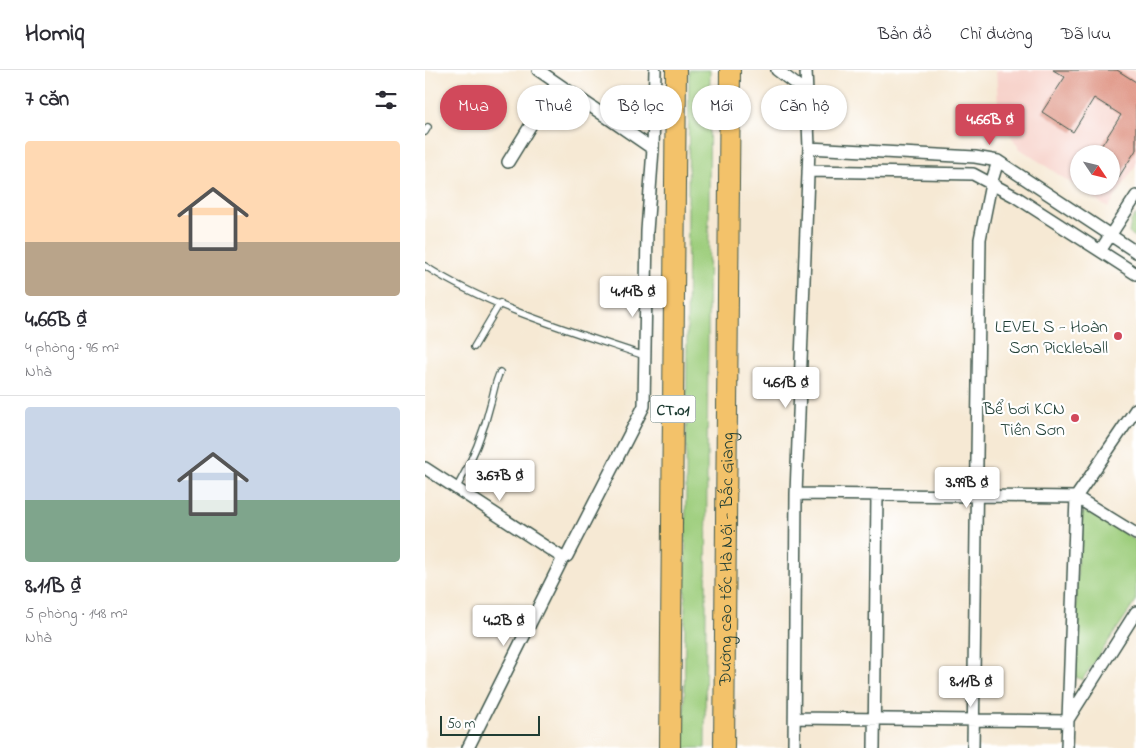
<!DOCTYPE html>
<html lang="vi">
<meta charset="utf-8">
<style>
body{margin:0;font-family:"Indie Flower",sans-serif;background:#f7f7f7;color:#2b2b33;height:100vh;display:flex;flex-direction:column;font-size:19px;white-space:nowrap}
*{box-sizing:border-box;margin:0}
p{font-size:16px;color:#7c7c81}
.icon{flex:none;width:28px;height:28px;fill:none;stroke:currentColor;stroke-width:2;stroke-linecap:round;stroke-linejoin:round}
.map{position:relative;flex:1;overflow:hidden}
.sheet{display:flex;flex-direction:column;background:#fff;width:425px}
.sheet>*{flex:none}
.hud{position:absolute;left:15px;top:15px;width:475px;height:45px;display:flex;gap:10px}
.needle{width:32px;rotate:125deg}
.controls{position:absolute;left:645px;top:75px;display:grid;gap:10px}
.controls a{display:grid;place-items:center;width:50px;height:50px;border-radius:50%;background:#fff;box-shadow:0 1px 4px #0004;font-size:25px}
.scale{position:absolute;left:15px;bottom:12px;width:100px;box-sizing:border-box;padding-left:5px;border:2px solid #1f3d34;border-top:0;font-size:14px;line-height:18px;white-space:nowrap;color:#1f3d34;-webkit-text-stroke:4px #fff;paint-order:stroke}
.price{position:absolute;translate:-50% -42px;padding:0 11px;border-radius:5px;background:#fff;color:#222;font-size:16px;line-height:32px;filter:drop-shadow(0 1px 2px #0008)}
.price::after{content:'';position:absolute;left:50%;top:30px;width:15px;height:11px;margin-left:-8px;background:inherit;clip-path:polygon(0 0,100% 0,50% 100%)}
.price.selected{background:#d1495b;color:#fff}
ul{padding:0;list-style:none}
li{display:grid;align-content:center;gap:10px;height:265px;padding:0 25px}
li+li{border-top:1px solid #e1e1e2}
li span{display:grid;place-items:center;height:155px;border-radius:5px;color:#555}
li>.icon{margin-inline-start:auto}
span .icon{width:90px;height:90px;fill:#fffc;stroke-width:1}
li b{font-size:21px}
h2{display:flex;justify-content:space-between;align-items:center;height:60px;padding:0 25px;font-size:21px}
.chip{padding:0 18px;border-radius:22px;background:#fff;box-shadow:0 1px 4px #0004;font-size:18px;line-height:45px}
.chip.selected{background:#d1495b;color:#fff}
header{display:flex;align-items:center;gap:30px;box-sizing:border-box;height:70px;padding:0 25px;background:#fff;border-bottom:1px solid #e1e1e2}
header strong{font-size:24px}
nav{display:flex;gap:28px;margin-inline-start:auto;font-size:18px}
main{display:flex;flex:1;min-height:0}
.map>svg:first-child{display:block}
.built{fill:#f7d1c9;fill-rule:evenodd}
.green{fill:#9ece7d;stroke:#5e8658}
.building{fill:#dd8d7c}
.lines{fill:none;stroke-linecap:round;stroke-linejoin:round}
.lane-casing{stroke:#3f574c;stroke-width:8}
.street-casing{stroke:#3f574c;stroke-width:14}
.highway-casing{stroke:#3f574c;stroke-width:22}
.lane{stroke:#fff;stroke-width:5.5}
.street{stroke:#fff;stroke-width:11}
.highway{stroke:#f3c26a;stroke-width:20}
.poi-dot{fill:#d1495b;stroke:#fff;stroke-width:2}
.labels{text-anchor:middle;stroke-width:4.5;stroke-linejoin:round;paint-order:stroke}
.shield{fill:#fff;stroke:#627771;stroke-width:1}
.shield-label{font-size:16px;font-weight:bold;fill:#1f3d34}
.poi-label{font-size:18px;fill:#1f3d34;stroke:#fff;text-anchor:end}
.street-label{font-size:18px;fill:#1f3d34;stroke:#fff}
</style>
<header>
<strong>Homiq</strong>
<nav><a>Bản đồ</a><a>Chỉ đường</a><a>Đã lưu</a></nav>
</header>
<main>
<section class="sheet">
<h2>7 căn<svg class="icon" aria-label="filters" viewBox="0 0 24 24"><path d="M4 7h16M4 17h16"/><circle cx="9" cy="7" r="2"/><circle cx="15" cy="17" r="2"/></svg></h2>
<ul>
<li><span style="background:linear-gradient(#ffd9b3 65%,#b9a48a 0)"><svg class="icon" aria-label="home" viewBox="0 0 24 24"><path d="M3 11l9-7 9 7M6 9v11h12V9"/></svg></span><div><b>4.66B ₫</b><p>4 phòng · 96 m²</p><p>Nhà</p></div></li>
<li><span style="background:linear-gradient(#c9d6e8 60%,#7fa58c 0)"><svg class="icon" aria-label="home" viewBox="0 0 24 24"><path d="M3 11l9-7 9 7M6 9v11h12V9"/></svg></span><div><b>8.11B ₫</b><p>5 phòng · 148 m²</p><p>Nhà</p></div></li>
</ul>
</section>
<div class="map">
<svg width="711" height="678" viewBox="0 0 711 678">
<rect width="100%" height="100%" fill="#fff"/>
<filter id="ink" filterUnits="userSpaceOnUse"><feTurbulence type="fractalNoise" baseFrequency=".02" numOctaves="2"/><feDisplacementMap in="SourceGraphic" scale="10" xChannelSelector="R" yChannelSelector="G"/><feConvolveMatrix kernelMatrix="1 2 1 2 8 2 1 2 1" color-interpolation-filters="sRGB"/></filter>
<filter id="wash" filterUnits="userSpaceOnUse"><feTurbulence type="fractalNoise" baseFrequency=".0096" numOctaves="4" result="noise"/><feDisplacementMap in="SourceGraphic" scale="20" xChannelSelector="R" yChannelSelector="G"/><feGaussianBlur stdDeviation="1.12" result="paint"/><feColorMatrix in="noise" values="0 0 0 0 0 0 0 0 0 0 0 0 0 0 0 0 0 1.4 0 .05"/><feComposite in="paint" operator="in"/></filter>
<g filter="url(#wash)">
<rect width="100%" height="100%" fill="#f6e9d4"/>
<!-- built -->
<path class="built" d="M571 0H706L711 3V95L683 138 594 78 583 61 573 35ZM654 84H686V116H654Z"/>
<!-- green -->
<path class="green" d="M264 0H285L280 678H259Z
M711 144V167L704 163 706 151Z
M665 440 711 471V531L657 610 651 607 649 598 654 445Z"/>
<g id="blocks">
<!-- building -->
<path class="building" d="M628 0H692L711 12V80L690 113 686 111V84H671L696 45 669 28 648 62 617 42 640 7Z"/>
</g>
</g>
<g filter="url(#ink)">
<use href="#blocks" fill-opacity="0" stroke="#3f574c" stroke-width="1"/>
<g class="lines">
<!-- lane casing -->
<g class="lane-casing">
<path id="lane" d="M0 62 3 57
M0 196C63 237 149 262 220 286
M49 277 75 233
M31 419C47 391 59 362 66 332 69 321 70 312 75 302"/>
</g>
<!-- street casing -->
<g class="street-casing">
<path id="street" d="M113 0 228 79
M352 0 381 22
M384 78 550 87 573 91 711 182
M83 92 131 14
M383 101 548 104 591 127 711 204
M675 181 711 126
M0 398 138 488
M371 424 651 427 711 464
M370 648 642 651 711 542
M43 678 138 488 142 486 219 336 222 161 228 79 230 0
M369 678 371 424 384 78 381 0
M449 678 452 425
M548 678 555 169 566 114 573 91
M642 678 651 427 711 339"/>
</g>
<!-- highway casing -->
<g class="highway-casing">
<g id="highway">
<path d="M245 678 251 0"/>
<path id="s1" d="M299 678 305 0"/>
</g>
</g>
<!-- lane -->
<use href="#lane" class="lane"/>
<!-- street -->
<use href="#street" class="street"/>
<!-- highway -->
<use href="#highway" class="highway"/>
</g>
</g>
<!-- markers -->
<g class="poi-dot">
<circle cx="693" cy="266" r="5"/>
<circle cx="650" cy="348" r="5"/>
</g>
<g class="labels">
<!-- shield labels -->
<rect class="shield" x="225.5" y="325.5" width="45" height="27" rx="4"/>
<g class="shield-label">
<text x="248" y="345">CT.01</text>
</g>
<!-- poi labels -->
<g class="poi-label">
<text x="683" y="262">LEVEL S - Hoàn<tspan x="683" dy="21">Sơn Pickleball</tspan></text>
<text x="640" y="344">Bể bơi KCN<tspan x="640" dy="21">Tiên Sơn</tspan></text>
</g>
<!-- street labels -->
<g class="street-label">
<text dy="6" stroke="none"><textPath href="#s1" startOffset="189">Đường cao tốc Hà Nội - Bắc Giang</textPath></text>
</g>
</g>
</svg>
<div class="controls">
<a><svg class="needle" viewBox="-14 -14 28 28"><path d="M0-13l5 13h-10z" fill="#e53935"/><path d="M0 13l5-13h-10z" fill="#7c7c81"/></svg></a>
</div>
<div class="scale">50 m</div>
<b class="price selected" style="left:565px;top:76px">4.66B ₫</b>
<b class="price" style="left:208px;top:248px">4.14B ₫</b>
<b class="price" style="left:361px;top:339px">4.61B ₫</b>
<b class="price" style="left:75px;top:432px">3.67B ₫</b>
<b class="price" style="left:542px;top:439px">3.99B ₫</b>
<b class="price" style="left:79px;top:577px">4.2B ₫</b>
<b class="price" style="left:546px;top:638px">8.11B ₫</b>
<div class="hud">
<a class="chip selected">Mua</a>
<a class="chip">Thuê</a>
<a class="chip">Bộ lọc</a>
<a class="chip">Mới</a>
<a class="chip">Căn hộ</a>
</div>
</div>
</main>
